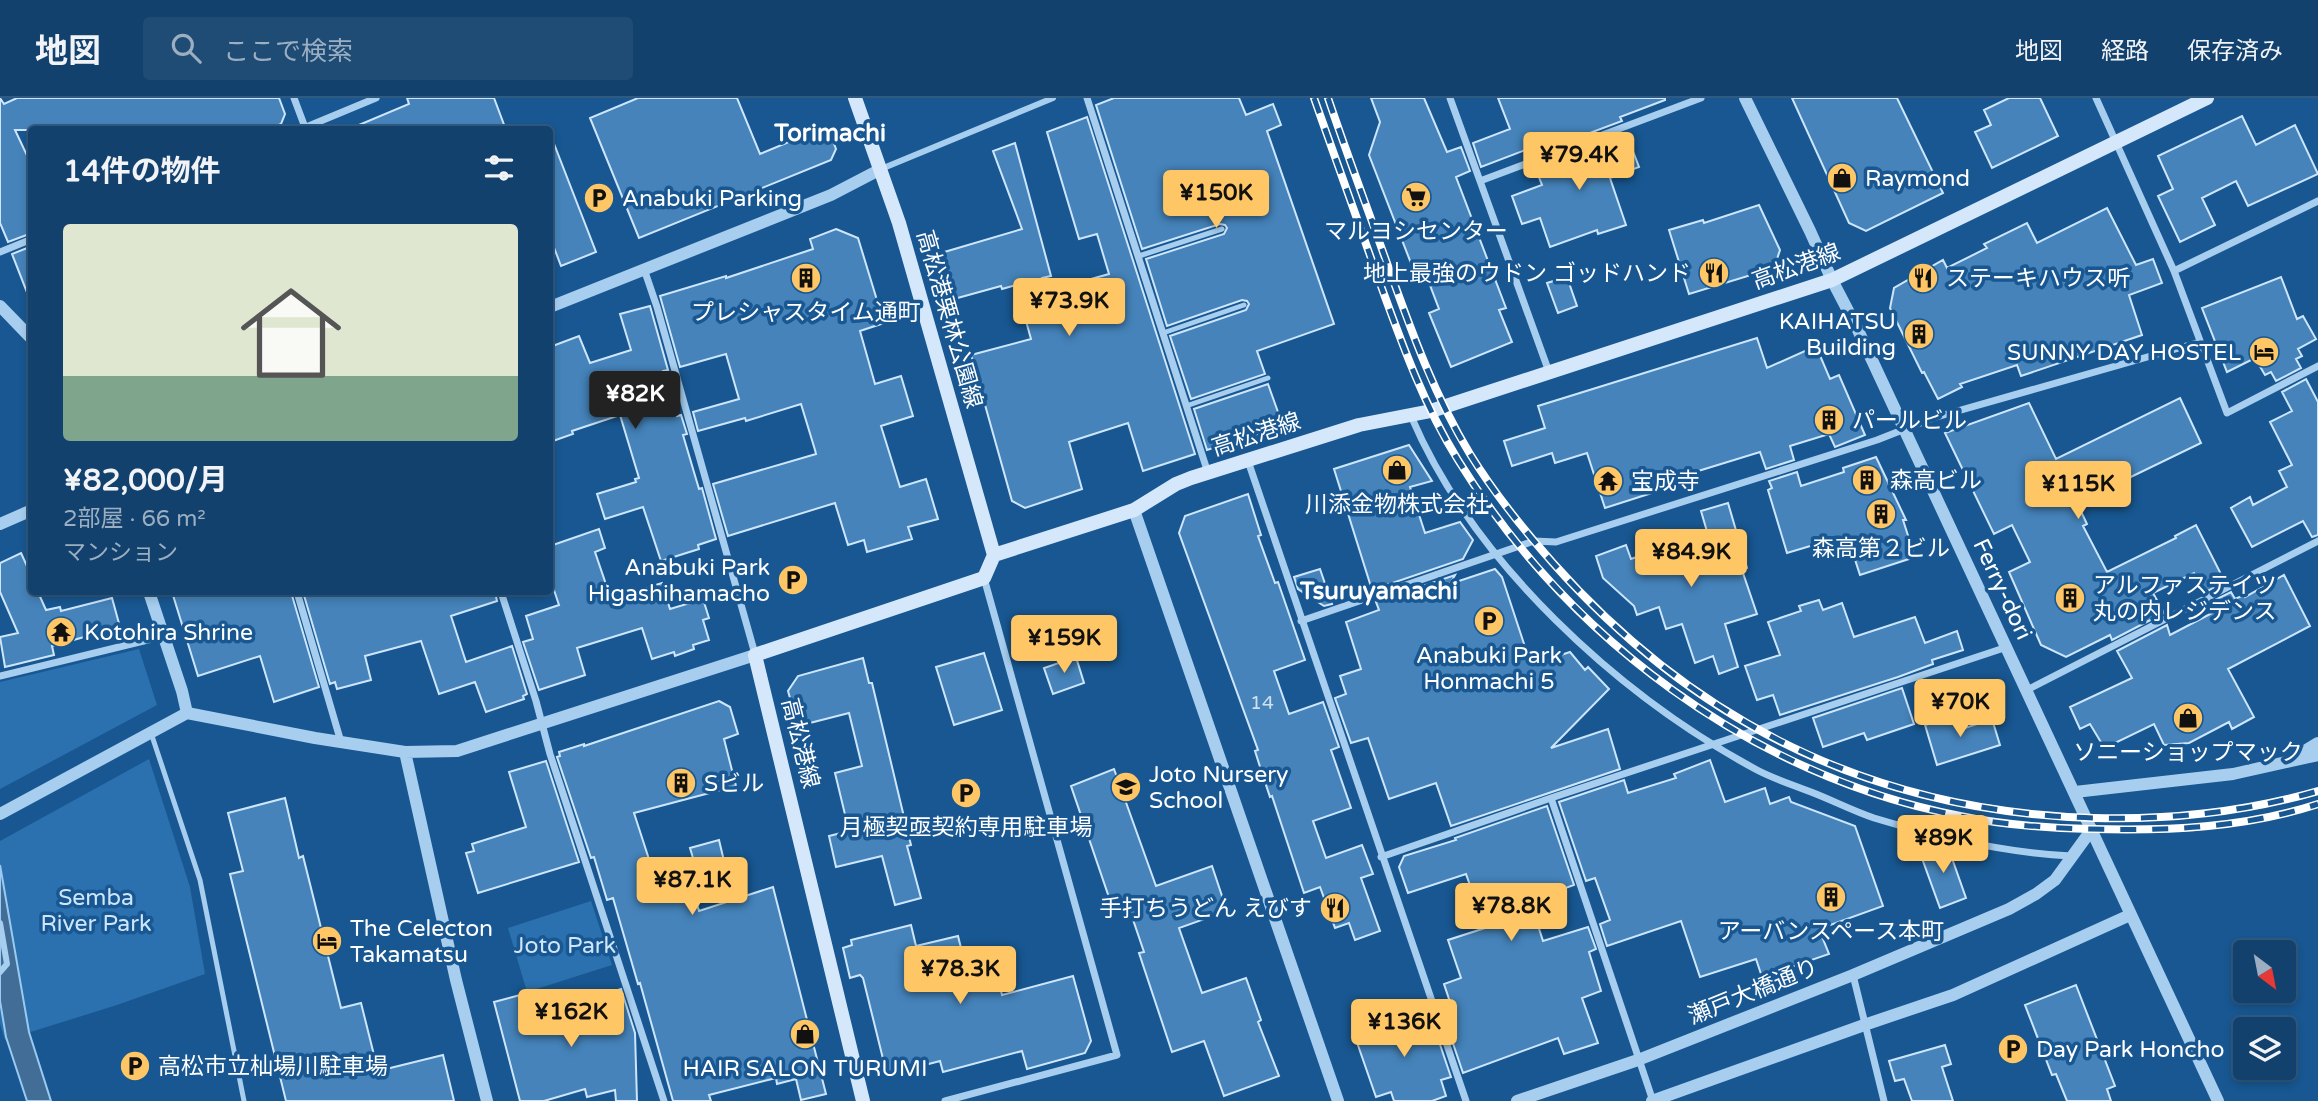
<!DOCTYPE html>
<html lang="ja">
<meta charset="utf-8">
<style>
body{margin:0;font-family:"Varela Round","Noto Sans JP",sans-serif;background:#1f4c75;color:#f1f3f6;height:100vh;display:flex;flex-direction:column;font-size:26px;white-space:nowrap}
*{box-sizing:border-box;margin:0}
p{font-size:23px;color:#9cafc2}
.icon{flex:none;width:38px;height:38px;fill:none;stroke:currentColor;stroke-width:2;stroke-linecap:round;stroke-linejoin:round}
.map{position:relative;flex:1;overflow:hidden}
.details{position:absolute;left:28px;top:28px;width:525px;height:469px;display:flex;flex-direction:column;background:#12416d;border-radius:7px;box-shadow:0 4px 10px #0003,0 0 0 2px #315a80}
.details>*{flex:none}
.needle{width:46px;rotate:148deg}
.controls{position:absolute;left:2233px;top:842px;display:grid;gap:14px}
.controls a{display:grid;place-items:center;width:63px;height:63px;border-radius:7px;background:#12416d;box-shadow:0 4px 10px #0003,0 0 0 2px #315a80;font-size:35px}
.price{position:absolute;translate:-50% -60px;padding:0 16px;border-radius:7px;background:#ffc665;color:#111;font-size:23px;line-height:46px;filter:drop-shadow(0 2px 4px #0008)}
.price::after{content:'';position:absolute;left:50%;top:42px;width:21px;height:16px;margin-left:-10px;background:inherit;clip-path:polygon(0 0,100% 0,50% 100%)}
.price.selected{background:#222;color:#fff}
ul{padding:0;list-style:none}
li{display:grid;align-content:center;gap:14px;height:371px;padding:0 35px}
li span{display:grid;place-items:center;height:217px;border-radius:7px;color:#555}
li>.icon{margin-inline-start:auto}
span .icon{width:126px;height:126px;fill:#fffc;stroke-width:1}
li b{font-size:30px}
h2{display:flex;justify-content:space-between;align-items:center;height:84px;padding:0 35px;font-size:30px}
header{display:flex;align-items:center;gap:42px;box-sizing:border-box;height:98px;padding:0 35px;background:#12416d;border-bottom:2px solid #315a80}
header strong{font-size:33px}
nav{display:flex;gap:38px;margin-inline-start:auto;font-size:24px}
.search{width:490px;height:63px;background:#1f4c75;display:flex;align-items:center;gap:18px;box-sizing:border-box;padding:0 24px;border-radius:7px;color:#9cafc2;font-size:26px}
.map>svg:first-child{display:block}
.green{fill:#2b71af}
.water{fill:#416d97;stroke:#9acaf2;stroke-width:2}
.building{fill:#4583ba;stroke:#cde6fb;stroke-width:2}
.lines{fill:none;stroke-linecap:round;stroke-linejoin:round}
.service{stroke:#a7ceef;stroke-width:5}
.pedestrian{stroke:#a7ceef;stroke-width:6}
.minor{stroke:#a7ceef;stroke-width:7}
.tertiary{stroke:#a7ceef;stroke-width:12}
.secondary{stroke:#d5e8fb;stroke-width:14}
.rail-casing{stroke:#fff;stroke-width:8}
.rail{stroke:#185791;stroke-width:5;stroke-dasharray:16;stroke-linecap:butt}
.labels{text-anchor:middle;stroke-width:7;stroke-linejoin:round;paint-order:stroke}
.number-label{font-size:19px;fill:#d0e0ee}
.poi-label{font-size:23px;fill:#fff;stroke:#185791;text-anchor:start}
.street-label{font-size:23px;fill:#fff;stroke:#185791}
.park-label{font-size:23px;fill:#cde6fb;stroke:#185791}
.neighbourhood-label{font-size:24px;font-weight:bold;fill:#fff;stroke:#185791}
</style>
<header>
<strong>地図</strong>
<div class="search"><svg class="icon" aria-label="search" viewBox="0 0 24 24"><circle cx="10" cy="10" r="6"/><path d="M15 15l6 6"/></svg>ここで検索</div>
<nav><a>地図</a><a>経路</a><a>保存済み</a></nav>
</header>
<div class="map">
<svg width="2318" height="1003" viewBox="0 0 2318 1003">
<rect width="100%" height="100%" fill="#185791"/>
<!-- green -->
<path class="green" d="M139 551 157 607 0 691V584Z
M149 661 190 789 205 876 117 907 5 942 0 926V743Z
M591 803 612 867 527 894 508 830Z"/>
<!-- water -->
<path class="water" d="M0 767 29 934 51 1003H27L6 939 0 903Z"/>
<!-- building -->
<path class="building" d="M0 0 4 6 17 0H279L285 16 281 26 267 32H15L32 68V135L8 144 0 125Z
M407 0H494L506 32H347L409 6Z
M638 0H737L760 56 827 28 836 51 831 62 639 140 590 20Z
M1114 0H1239L1246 17 1273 6 1281 27 1267 33 1334 226 1257 253 1265 276 1191 301 1170 238 1246 212 1249 206 1247 203 1242 202 1167 228 1146 161 1224 136 1227 130 1225 127 1220 126 1142 151 1096 7Z
M1371 0H1424L1447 54 1461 49 1470 73 1456 79 1506 210 1499 212 1512 244 1451 269 1429 215 1439 211 1423 169 1414 173 1369 57 1380 24Z
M1498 0H1665V2L1620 19 1622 23 1531 57 1528 51 1481 69 1473 45 1510 31Z
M1792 0H1897L1943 95 1866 133 1849 125Z
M2009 0H2040L2058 38 1992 70 1975 34 1991 27 1984 12Z
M2242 18 2256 47 2295 27 2318 76 2248 108 2236 83 2202 100 2215 127 2180 144 2158 98 2173 91 2158 58Z
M1087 19 1195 356 1143 373 1128 325 1069 344 1082 391 1025 410 1012 403 971 257 1031 241 1016 187 1002 191 1001 188 954 201 941 155 1022 131 993 53 1015 45 1051 178 1042 180 1053 220 1098 206 1091 181 1109 176 1097 136 1079 141 1047 34Z
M1626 35 1639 69 1610 80 1626 127 1598 136 1597 132 1550 149 1540 120 1522 126 1512 98 1542 87 1535 69Z
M551 38 596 154 561 168 550 139Z
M1759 107 1780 152 1774 170 1689 196 1669 132 1703 122 1704 125Z
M2107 110 2136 167 2153 161 2162 185 2129 197 2142 237 2021 278 2017 267 1960 286 1962 289 1938 301 1924 274 1922 275 1890 210 1894 190 1943 162 1947 170 1987 150 1984 146 2027 125 2037 145Z
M836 131 858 140 884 225 860 233 875 286 901 278 913 318 881 328 900 389 926 381 938 421 908 429 912 441 867 454 864 442 848 447 835 405 728 438 713 386 816 356 815 352 801 306 746 323 745 320 698 333 693 314 739 301 726 256 680 269 660 198 726 178V180L813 151 810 141Z
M32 148V201L30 202 12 156Z
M1567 179 1577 208 1558 215 1547 185Z
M2281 179 2297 221 2303 218 2316 241 2298 251 2302 258 2296 261 2301 270 2276 283 2271 274 2265 277 2255 260 2227 274 2202 210Z
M650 208 668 272 663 273 677 318 681 317 687 336 683 337 699 391 702 390 716 441 698 447 699 451 661 463 643 409 605 421 597 396 636 384 635 381 639 380 620 317 572 333 573 336 550 344V249L579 238 590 265 631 252 620 216Z
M1757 240 1767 270 1816 248 1830 281 1839 277 1865 337 1835 349 1829 336 1790 348 1794 362 1766 371 1760 354 1656 386 1658 393 1605 410 1587 355 1555 365 1552 355 1512 368 1504 343 1545 330 1538 308Z
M2306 281 2318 304V437L2312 439 2303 423 2252 449 2231 410 2250 399 2253 407 2287 389 2279 373 2292 367 2270 324 2292 313 2282 294Z
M1268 286 1283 328 1207 352 1194 311Z
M2180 300 2201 345 2077 405 2087 426 2083 428 2107 474 2176 440 2175 438 2196 427 2225 484 2204 495 2194 475 2153 495 2164 515 2112 542 2110 537 2066 559 2041 547 2009 474 2030 464 2012 427 1994 436 1945 335 2029 305 2056 361Z
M1409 347 1432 383 1410 389 1425 435 1460 424 1473 442 1463 461 1372 492 1334 371Z
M1876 359 1906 422H1903L1915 459 1860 477 1847 437 1787 455 1768 392 1772 390 1769 383 1797 374 1801 388 1844 374 1843 370Z
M1248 396 1261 437 1258 438 1275 485 1278 484 1305 562 1274 573 1289 616 1323 604 1339 649 1331 652 1351 710 1313 723 1326 760 1362 747 1373 776 1361 780 1380 833 1355 842 1349 825 1335 830 1320 789 1304 795 1272 698 1270 699 1262 675 1255 653 1258 652 1179 435 1185 418Z
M1728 405 1747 470 1742 472 1757 516 1725 526 1738 569 1719 576 1713 558 1695 565 1682 526 1666 531 1659 509 1637 517 1634 508 1603 480 1596 458 1626 447 1631 461 1651 454 1657 471 1713 454 1701 413Z
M599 431 605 450 595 454 611 501 662 485 670 511 703 501 709 520 703 522 709 542 693 547 694 551 675 558 674 554 652 561 642 530 577 550 585 577 539 592 523 544 533 541 526 518 559 507 550 480V448Z
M21 455 32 479V494H38L46 512 60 509 61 513 112 500 120 529 52 548 54 557 5 569 0 539 18 535 0 494V465Z
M1320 471 1332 506 1324 508 1298 491 1294 479Z
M1495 471 1502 479 1531 567 1570 554 1585 572 1588 569 1609 591 1551 650 1608 631 1620 671 1451 728 1436 685 1389 701 1368 640 1351 645 1335 600 1346 596 1340 578 1361 571 1346 524 1379 512 1376 504 1455 477 1450 486Z
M2284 477 2310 528 2228 571 2254 619 2232 631 2229 624 2189 645 2164 647 2154 626 2109 648 2102 646 2090 626 2080 631 2070 609 2132 580 2117 553 2167 527 2170 537 2214 514 2209 505 2231 494 2235 501 2244 497 2245 499Z
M172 494H291L319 589 274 604 260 558 198 578Z
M303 494H495L497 503 451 518 466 564 512 548 527 596 523 598 524 601 486 614 475 584 439 596 421 543 365 558 371 582 337 591 335 584 330 586Z
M1819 502 1823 512 1842 505 1854 539 1915 519 1925 545 1957 533 1963 552 1932 562 1933 566 1898 579 1780 617 1773 597 1757 602 1745 568 1780 557 1768 524 1801 513 1799 508Z
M984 555 1002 612 954 627 936 569Z
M1076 559 1084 585 1053 596 1044 570Z
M863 560 869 585H872L904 719 911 747 907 748 921 800 895 807 882 758 836 769 829 738 849 733 835 675 862 668 849 615 798 628 788 593 798 578Z
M1902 590 1914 626 1867 642 1864 635 1823 649 1813 620Z
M719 603 730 609 738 636 724 641 736 688 634 715 659 792 690 783 699 813 773 789 826 996 801 1002 796 981 777 986 776 980 709 997 711 1003H673L640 885 638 886 613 800 607 802 594 759 591 760 557 659 560 658 559 654 584 646V648Z
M1955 618 1959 632 1992 621 2000 647 1937 667 1925 627Z
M1710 662 1725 704 1765 690 1770 706 1789 699 1791 704 1855 728 1883 808 1819 831 1829 856 1762 879 1756 861 1700 879 1681 823 1607 848 1600 826 1610 822 1595 780 1586 783 1559 704 1624 682 1628 695 1676 680 1674 676Z
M546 663 579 764 478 795 466 755 474 753 472 746 526 729 509 674Z
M1114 671 1156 788 1212 768 1227 813 1179 830 1202 895 1246 880 1261 922 1258 924 1279 978 1224 998 1204 943 1172 954 1139 855 1144 854 1129 810 1114 814 1071 688Z
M285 700 299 760 303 758 341 910 361 905 378 973 443 957 454 1003H286L230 776 243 773 228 715Z
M1547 708 1574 787 1530 803 1543 843 1588 829 1596 851 1589 854 1601 893 1582 900 1598 945 1564 956 1558 940 1463 975 1441 910 1451 907 1444 886 1461 880 1448 842 1485 830 1466 776 1408 795 1399 769 1404 758 1456 742 1455 740Z
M719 742 724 763 696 770 690 750Z
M1935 746 1948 749 1966 800 1940 810 1919 752Z
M911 827 916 848 958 838 964 862 991 854 1002 897 1073 878 1091 943 1085 955 1027 971 1022 953 943 974 940 963 887 977 863 880 860 877 850 880 843 850 852 847 851 842Z
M2076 887 2115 988 2107 991 2111 1003H2067L2056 976 2052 977 2025 907Z
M621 891 635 935 637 1003H616L615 992 587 999 585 991 544 1003H520L494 904 520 897 526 922Z
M1429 914 1451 979 1441 982 1446 998 1432 1003H1394L1391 994 1376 999 1353 933 1383 923 1385 930Z
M1945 947 1951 966 1942 969 1953 1003H1912L1904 981 1895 983 1889 963Z"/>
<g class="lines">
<!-- service -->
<path class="service" d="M1139 158 1222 131
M1163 235 1244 207
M1186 308 1268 280
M151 635 200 782 244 1003"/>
<!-- pedestrian -->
<path class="pedestrian" d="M881 71 1053 0
M0 825 7 866 0 874"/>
<!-- minor -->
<path class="minor" d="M294 0 306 32
M1087 0 1208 375
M1450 0 1549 274
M2096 0 2174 173 2227 315 2318 268
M299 32 376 0
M1480 83 1701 0
M0 154 32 141
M644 171 657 209 755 556
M2174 173 2318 103
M1411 318C1473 464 1618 597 1757 672 1774 681 1793 687 1811 694 1832 702 1853 713 1874 720 1937 739 2006 755 2071 758
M1248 363 1466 1003
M297 494 341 644
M501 494 536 603 550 656 664 1003
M1301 523 1534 443 1556 444 1877 342 1933 320 2200 244
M0 578 164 538
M2027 592 2318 443
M1551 700 1653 1003
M1381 759 1551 700 2007 549
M1853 877 1884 1003
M945 1003 1117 957 984 480"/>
<!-- tertiary -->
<path class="tertiary" d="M1745 0 1810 133 1832 182 1857 230 2218 1003
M0 208 32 241
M550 209 831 97 881 71
M1134 412 1338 1003
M0 426 32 412
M149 494 182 593 187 615
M405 654 456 882 487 1003
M2295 659 2318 645
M2075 694 2233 676 2318 657
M0 716 187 615 315 640 405 654 457 653 755 557
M1517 1003 1638 962 1853 877 2009 811 2036 796 2055 782 2092 731
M1652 1003 1867 926 1953 897 2130 817"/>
<!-- secondary -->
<path class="secondary" d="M855 0 899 125 994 457
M863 1003 755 557 984 480 994 457 1134 412 1176 386 1191 380 1359 327 1431 313 1832 182 2207 0"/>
<!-- rail casing -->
<g class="rail-casing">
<path id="rail" d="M1314 0C1335 59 1356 118 1377 177 1400 240 1422 304 1458 362 1569 541 1751 677 1960 718 2003 727 2047 730 2091 731 2168 733 2244 730 2318 706
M1328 0C1347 56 1368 112 1388 168 1411 232 1434 297 1470 356 1494 395 1523 431 1553 465 1697 627 1878 714 2094 720 2170 722 2245 714 2318 693"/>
</g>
<!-- rail -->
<use href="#rail" class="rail"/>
</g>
<!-- icons -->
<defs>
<g id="shop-disc" transform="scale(1.575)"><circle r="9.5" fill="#ffc665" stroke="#185791"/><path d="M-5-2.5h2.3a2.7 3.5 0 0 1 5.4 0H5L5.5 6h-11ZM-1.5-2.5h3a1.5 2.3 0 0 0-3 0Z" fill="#111"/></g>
<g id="supermarket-disc" transform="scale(1.575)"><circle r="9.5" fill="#ffc665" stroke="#185791"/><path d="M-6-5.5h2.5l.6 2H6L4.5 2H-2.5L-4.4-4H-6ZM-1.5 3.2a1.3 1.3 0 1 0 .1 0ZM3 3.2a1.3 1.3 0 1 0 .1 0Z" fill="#111"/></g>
<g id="parking-disc" transform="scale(1.575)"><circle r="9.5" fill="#ffc665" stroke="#185791"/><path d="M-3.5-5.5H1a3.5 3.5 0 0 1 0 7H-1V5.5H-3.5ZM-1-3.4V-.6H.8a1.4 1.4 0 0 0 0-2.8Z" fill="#111"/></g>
<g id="restaurant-disc" transform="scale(1.575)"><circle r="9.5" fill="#ffc665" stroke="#185791"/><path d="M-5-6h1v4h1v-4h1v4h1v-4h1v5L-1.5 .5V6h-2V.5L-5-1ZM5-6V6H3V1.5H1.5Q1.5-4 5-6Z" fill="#111"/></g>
<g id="building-disc" transform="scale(1.575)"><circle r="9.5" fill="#ffc665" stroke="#185791"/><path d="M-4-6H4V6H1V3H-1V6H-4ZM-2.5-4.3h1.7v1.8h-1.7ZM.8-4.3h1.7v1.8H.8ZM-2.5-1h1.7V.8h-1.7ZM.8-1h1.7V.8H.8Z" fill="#111"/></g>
<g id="hotel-disc" transform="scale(1.575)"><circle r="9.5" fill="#ffc665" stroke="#185791"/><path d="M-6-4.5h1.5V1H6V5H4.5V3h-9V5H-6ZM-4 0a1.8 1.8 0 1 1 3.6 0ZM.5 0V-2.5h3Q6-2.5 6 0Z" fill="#111"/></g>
<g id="temple-disc" transform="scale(1.575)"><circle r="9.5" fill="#ffc665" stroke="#185791"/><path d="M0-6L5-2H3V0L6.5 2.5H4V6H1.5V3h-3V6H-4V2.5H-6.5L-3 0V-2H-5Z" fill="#111"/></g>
<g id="school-disc" transform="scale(1.575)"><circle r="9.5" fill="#ffc665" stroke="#185791"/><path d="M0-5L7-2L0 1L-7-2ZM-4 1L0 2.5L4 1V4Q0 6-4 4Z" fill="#111"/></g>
</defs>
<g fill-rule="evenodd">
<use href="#shop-disc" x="1842" y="80"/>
<use href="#supermarket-disc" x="1416" y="99"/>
<use href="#parking-disc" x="599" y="100"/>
<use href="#restaurant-disc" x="1714" y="175"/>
<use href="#building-disc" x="806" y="180"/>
<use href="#restaurant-disc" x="1923" y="180"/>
<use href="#building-disc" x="1919" y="236"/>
<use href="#hotel-disc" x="2264" y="254"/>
<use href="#building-disc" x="1829" y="322"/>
<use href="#shop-disc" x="1397" y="372"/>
<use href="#building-disc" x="1867" y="382"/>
<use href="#temple-disc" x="1608" y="383"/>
<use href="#building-disc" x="1881" y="416"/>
<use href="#parking-disc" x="793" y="482"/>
<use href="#building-disc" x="2070" y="500"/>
<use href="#parking-disc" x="1489" y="523"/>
<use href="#temple-disc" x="61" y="534"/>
<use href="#shop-disc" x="2188" y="620"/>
<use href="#building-disc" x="681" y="685"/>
<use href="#school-disc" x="1126" y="689"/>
<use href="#parking-disc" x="966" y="695"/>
<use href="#building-disc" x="1831" y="799"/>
<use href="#restaurant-disc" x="1335" y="810"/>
<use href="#hotel-disc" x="327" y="843"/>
<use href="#shop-disc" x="805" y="936"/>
<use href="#parking-disc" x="2013" y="951"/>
<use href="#parking-disc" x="135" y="968"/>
</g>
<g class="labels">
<!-- number labels -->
<g class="number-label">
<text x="1262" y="611">14</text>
</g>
<!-- poi labels -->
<g class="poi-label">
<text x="1865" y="88">Raymond</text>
<text x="622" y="108">Anabuki Parking</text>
<text x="1416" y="141" text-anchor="middle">マルヨシセンター</text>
<text x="1691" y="183" text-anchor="end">地上最強のウドン ゴッドハンド</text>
<text x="1946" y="188">ステーキハウス听</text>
<text x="806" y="222" text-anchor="middle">プレシャスタイム通町</text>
<text x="1896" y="231" text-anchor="end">KAIHATSU<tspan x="1896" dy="26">Building</tspan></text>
<text x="2241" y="262" text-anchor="end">SUNNY DAY HOSTEL</text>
<text x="1852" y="330">パールビル</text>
<text x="1890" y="390">森高ビル</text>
<text x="1631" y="391">宝成寺</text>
<text x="1397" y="414" text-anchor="middle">川添金物株式会社</text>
<text x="1881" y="458" text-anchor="middle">森高第２ビル</text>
<text x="770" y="477" text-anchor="end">Anabuki Park<tspan x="770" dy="26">Higashihamacho</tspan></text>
<text x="2093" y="495">アルファステイツ<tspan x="2093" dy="26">丸の内レジデンス</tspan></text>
<text x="84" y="542">Kotohira Shrine</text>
<text x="1489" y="565" text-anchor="middle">Anabuki Park<tspan x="1489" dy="26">Honmachi 5</tspan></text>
<text x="2188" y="662" text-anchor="middle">ソニーショップマック</text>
<text x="1149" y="684">Joto Nursery<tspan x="1149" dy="26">School</tspan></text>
<text x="704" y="693">Sビル</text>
<text x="966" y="737" text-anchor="middle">月極契亟契約専用駐車場</text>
<text x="1312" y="818" text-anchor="end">手打ちうどん えびす</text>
<text x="350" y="838">The Celecton<tspan x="350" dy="26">Takamatsu</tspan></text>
<text x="1831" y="841" text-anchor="middle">アーバンスペース本町</text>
<text x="2036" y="959">Day Park Honcho</text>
<text x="158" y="976">高松市立杣場川駐車場</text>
<text x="805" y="978" text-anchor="middle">HAIR SALON TURUMI</text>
</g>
<!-- street labels -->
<g class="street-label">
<text transform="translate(1796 168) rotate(-20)" y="8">高松港線</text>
<text transform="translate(950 221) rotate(74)" y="8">高松港栗林公園線</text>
<text transform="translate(1256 336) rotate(-18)" y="8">高松港線</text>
<text transform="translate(2003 491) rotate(65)" y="8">Ferry-dori</text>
<text transform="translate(801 645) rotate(76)" y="8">高松港線</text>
<text transform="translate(1753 893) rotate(-22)" y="8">瀬戸大橋通り</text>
</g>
<!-- park labels -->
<g class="park-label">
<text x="96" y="807">Semba<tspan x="96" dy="26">River Park</tspan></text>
<text x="565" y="855">Joto Park</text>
</g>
<!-- neighbourhood labels -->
<g class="neighbourhood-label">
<text x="830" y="43">Torimachi</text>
<text x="1379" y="501">Tsuruyamachi</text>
</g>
</g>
</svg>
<div class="controls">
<a><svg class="needle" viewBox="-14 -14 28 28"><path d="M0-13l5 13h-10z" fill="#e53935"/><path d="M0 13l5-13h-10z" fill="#9cafc2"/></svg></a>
<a><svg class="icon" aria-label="layers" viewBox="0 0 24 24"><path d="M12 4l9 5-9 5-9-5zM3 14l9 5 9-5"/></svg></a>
</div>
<b class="price" style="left:1579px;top:94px">¥79.4K</b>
<b class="price" style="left:1216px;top:132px">¥150K</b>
<b class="price" style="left:1069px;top:240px">¥73.9K</b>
<b class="price selected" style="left:635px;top:333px">¥82K</b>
<b class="price" style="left:2078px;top:423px">¥115K</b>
<b class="price" style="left:1691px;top:491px">¥84.9K</b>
<b class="price" style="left:1064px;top:577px">¥159K</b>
<b class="price" style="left:1960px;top:641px">¥70K</b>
<b class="price" style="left:1943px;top:777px">¥89K</b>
<b class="price" style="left:692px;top:819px">¥87.1K</b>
<b class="price" style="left:1511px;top:845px">¥78.8K</b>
<b class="price" style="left:960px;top:908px">¥78.3K</b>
<b class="price" style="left:571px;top:951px">¥162K</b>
<b class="price" style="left:1404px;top:961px">¥136K</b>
<section class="details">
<h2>14件の物件<svg class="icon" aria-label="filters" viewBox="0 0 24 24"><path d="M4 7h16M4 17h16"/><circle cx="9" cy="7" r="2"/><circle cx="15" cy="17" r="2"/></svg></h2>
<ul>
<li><span style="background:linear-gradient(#dfe7d0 70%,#7fa58c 0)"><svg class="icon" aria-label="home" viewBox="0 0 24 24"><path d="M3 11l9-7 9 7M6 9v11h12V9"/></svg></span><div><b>¥82,000/月</b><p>2部屋 · 66 m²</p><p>マンション</p></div></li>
</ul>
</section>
</div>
